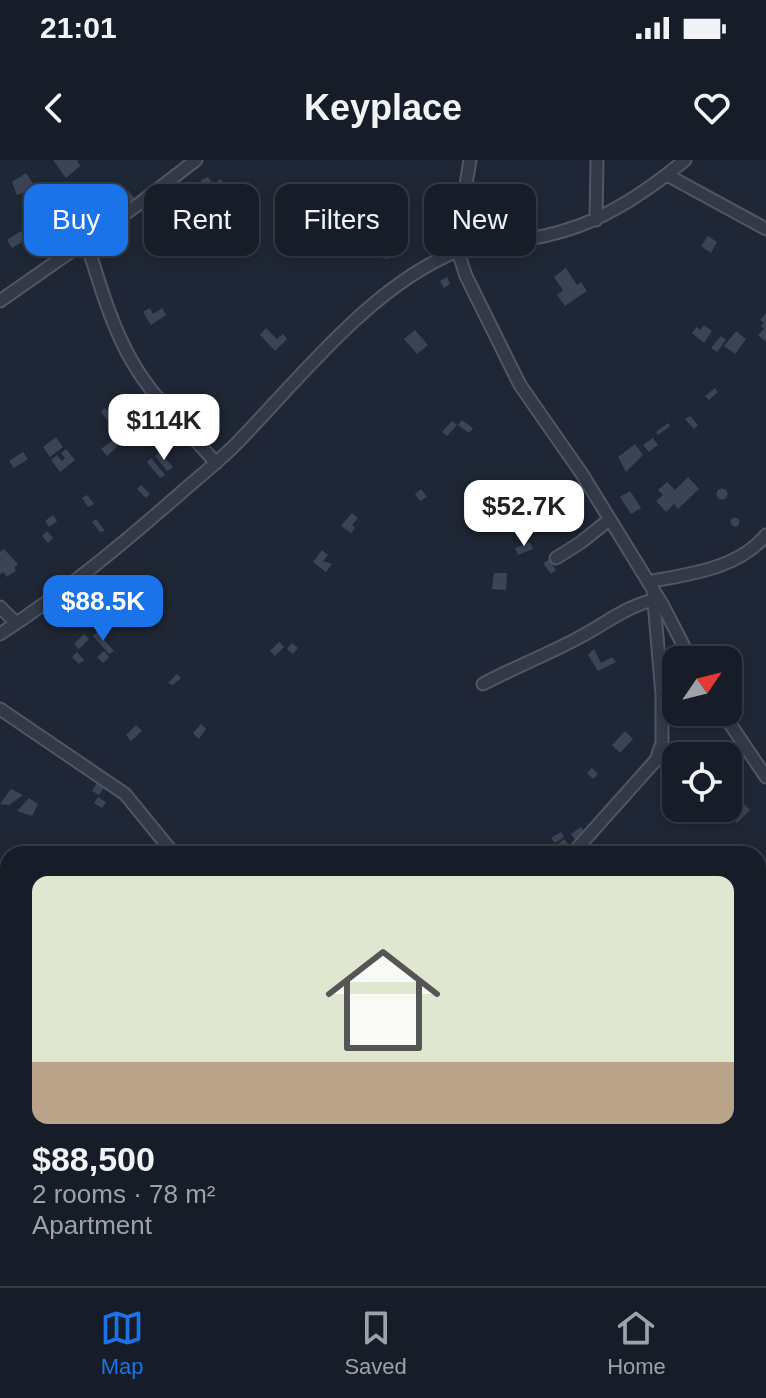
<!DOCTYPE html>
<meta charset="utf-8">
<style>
body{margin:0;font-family:Helvetica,sans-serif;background:#242a34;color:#f1f3f6;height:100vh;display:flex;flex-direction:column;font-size:30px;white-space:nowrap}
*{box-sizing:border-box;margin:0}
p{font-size:26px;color:#9ea2a8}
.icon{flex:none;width:44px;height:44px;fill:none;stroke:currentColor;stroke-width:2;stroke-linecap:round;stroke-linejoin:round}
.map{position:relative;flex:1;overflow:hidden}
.panel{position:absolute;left:0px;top:686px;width:766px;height:440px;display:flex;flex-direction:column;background:#171d28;border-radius:24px 24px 0 0;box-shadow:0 4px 12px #0003,0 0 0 2px #363b45}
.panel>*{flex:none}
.guide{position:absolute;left:24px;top:24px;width:718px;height:72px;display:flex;gap:16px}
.needle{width:52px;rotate:55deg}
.controls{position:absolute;left:662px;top:486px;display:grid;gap:16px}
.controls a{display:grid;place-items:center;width:80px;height:80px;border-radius:16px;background:#171d28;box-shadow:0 4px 12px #0003,0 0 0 2px #363b45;font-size:40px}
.price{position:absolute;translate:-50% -68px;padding:0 18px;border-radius:16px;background:#fff;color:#222;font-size:26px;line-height:52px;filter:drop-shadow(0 2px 4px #0008)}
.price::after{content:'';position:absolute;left:50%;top:48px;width:24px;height:18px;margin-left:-12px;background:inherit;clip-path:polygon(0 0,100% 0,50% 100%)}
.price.active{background:#1a73e8;color:#fff}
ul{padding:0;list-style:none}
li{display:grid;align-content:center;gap:16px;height:424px;padding:0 32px}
li span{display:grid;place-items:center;height:248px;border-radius:16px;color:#555}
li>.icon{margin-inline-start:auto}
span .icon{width:144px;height:144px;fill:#fffc;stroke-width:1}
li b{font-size:34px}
.tag{padding:0 28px;border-radius:16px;background:#171d28;box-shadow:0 4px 12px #0003,0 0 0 2px #363b45;font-size:28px;line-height:72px}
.tag.active{background:#1a73e8;color:#fff}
.status{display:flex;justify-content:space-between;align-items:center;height:56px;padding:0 40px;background:#171d28;direction:ltr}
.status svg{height:22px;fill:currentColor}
header{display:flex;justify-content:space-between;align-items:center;height:104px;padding:0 32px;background:#171d28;font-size:36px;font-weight:800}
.tabs{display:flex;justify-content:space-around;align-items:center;height:112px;border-top:2px solid #363b45;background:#171d28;font-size:22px;color:#9ea2a8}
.tabs a{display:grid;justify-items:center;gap:4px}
.tabs .active{color:#1a73e8}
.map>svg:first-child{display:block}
.building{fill:#3b4457}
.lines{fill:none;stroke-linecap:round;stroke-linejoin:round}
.minor-casing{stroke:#505665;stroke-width:15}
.minor{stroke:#323947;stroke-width:11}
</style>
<div class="status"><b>21:01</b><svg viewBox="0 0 49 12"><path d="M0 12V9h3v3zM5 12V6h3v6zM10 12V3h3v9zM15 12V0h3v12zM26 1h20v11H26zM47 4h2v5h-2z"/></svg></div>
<header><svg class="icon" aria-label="back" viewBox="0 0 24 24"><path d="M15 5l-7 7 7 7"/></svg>Keyplace<svg class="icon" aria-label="heart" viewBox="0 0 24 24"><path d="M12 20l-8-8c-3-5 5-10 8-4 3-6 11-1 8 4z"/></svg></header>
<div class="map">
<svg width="766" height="1126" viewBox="0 0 766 1126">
<rect width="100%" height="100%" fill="#1f2736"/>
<!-- building -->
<path class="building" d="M53 0H77L80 6 66 18Z
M26 13 36 28 17 35 12 22Z
M208 17 213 24 221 19 225 28 216 34V39L204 44 198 31 205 29 201 20Z
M128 30 134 38 128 43 121 35Z
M228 30 237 47 213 60 206 50 221 45 218 36Z
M198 47 204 60 176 73 167 59Z
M21 71 26 80 12 88 7 80Z
M708 76 717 82 711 93 701 86Z
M381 79H387L389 99 380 98Z
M566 108 577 125 581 122 587 131 565 146 557 135 563 130 554 117Z
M447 117 450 124 444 128 440 121Z
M150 148 153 154 162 148 166 155 151 165 143 152Z
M766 153V182L758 175 764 169 761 166 764 163 760 160Z
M704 165 712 171 704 183 692 173 697 167 700 170Z
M266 168 277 179 283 174 287 179 275 191 260 175Z
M415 170 428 185 417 194 404 179Z
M736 171 746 179 735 194 724 186Z
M721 176 726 180 717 192 711 188Z
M715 228 718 232 709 240 705 236Z
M130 244 134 247 125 258 120 254Z
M105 248 113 257 116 254 119 258 111 265 101 252Z
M141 252 150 260 138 271 133 266 141 259 138 256Z
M690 256 698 265 694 269 685 259Z
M462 260 473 268 469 273 458 265Z
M452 261 457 265 447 276 442 272Z
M668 263 670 266 658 275 656 272Z
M56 277 63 287 50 297 43 287Z
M653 278 658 285 649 292 643 285Z
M113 280 118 286 107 296 101 289Z
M635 284 643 295 626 312 618 297Z
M66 289 75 300 60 312 51 300 57 295 62 301 65 298 61 293Z
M23 292 28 299 14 308 9 301Z
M160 292 173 307 167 311 155 296Z
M151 298 165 315 160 318 147 302Z
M688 317 699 329 678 349 674 344 666 352 656 341 663 335 658 330 667 322 675 330Z
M141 325 150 334 146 338 137 329Z
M716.5 334a5.5 5.5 0 1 1 11 0a5.5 5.5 0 1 1-11 0Z
M421 329 427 337 420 341 415 334Z
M630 331 641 348 631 354 620 337Z
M87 335 94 344 88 347 82 338Z
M352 353 358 358 352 365 355 368 351 373 341 366Z
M53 355 57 361 49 367 45 361Z
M730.5 362a4.5 4.5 0 1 1 9 0a4.5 4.5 0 1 1-9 0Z
M96 359 105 371 100 372 92 362Z
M47 371 53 378 48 383 42 376Z
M530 382 533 389 518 395 515 388Z
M4 389 18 404 14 408 16 411 6 417 4 412 0 414V392Z
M322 390 328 395 323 401 332 404 326 412 313 402Z
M549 400 556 410 551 414 543 403Z
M494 413H507L506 430 492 429Z
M97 472 114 491 109 494 93 476Z
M84 474 89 479 79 489 74 484Z
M279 482 284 487 275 496 270 491Z
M292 483 298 488 293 494 287 489Z
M594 489 601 503 612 497 616 502 598 511 588 495Z
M104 491 109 497 103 503 97 497Z
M77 492 84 500 79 504 72 497Z
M177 514 181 518 173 525 168 523Z
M201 564 206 569 199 579 193 573Z
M136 565 142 571 131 581 126 575Z
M625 571 633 579 620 593 612 585Z
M592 608 598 614 593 619 587 613Z
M97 623 104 627 99 635 92 631Z
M11 629 23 635 9 645 0 644Z
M98 637 106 642 102 648 94 643Z
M29 638 38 644 32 656 17 651Z
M742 642 750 650 737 663 731 656Z
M581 667 586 675 576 681 571 674Z
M561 672 564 677 555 683 551 678Z
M564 679 570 687 563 692 557 685Z
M166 687 164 694 146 692 150 688Z"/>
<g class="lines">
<!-- minor casing -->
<g class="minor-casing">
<path id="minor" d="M470 0 456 86 466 116 520 225 582 314 662 444 691 500
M667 15 766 69
M596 60 597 0
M86 81C99 121 111 166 133 203 155 241 188 270 216 303
M456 86C555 83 608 64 685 0
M0 141 136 46 196 0
M556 398 580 383 609 360
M648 422C689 414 738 409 766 375
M0 447 16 463
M0 474C65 432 125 382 183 331 200 316 218 302 234 286 298 221 371 125 458 91
M483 524C515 507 549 494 580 477 605 464 625 447 653 440
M0 549 125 634 174 694
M722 552 766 617
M572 694 656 600 662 583V535L653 430
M0 854 8 857"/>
</g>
<!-- minor -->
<use href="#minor" class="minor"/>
</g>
</svg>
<div class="controls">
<a><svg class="needle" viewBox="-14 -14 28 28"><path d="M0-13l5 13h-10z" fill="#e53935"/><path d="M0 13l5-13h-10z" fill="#9ea2a8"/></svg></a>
<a><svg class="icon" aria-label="locate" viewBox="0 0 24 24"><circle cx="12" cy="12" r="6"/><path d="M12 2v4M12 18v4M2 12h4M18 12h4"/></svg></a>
</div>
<b class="price" style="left:164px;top:302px">$114K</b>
<b class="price" style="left:524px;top:388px">$52.7K</b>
<b class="price active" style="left:103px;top:483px">$88.5K</b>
<div class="guide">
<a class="tag active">Buy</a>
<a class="tag">Rent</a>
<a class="tag">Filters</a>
<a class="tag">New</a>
</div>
<section class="panel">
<ul>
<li><span style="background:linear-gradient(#dfe7d0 75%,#b9a48a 0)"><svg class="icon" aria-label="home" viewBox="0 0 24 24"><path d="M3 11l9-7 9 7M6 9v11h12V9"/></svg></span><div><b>$88,500</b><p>2 rooms · 78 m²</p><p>Apartment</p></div></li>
</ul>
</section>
</div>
<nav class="tabs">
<a class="active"><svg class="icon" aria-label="map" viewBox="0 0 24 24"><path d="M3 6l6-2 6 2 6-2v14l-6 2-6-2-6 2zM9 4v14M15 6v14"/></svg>Map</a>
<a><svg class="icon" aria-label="saved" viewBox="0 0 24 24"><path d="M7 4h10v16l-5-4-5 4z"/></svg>Saved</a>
<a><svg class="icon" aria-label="home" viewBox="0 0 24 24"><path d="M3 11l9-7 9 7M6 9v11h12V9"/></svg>Home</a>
</nav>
